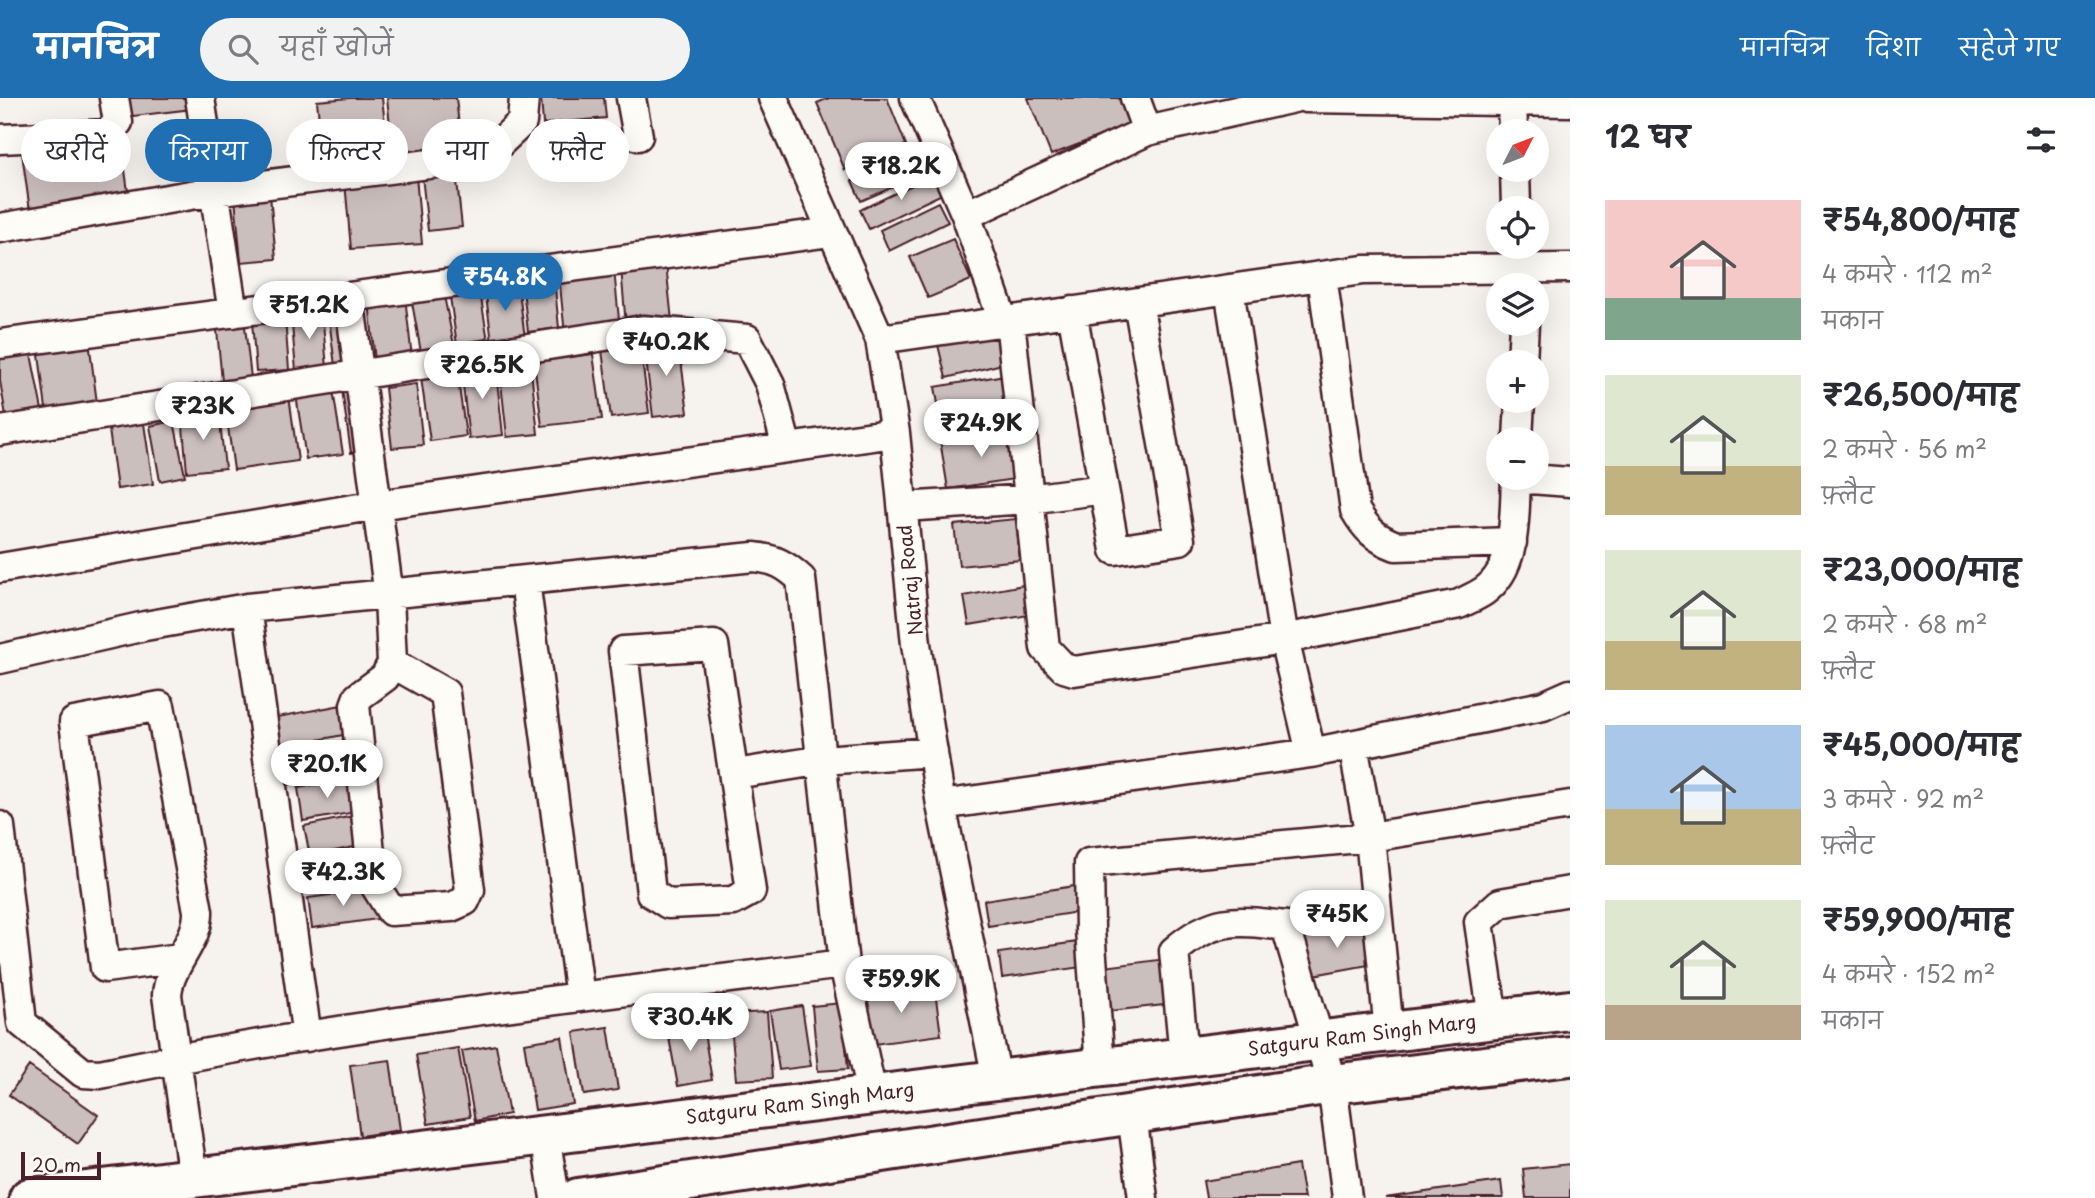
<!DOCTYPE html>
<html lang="hi">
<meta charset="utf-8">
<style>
body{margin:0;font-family:"Playpen Sans","Playpen Sans Deva",sans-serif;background:#f2f2f3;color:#2b2b33;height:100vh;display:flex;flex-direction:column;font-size:26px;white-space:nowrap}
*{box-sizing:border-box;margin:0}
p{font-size:23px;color:#7c7c81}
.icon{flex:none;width:38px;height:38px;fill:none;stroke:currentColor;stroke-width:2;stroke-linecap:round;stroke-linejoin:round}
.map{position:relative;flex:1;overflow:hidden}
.panel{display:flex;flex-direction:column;background:#fff;width:525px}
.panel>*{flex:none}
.hud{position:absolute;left:21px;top:21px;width:665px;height:63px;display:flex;gap:14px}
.needle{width:46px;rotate:48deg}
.fabs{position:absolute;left:1486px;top:21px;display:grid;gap:14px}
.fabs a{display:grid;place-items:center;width:63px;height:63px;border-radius:50%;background:#fff;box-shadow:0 7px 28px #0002;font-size:35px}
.scale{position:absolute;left:21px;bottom:18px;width:80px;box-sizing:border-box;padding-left:7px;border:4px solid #4a1f2b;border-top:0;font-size:19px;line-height:24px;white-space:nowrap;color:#4a1f2b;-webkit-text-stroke:5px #fdfcf7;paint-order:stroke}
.price{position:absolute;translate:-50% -60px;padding:0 16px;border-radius:24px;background:#fff;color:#222;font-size:23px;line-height:46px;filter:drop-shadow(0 2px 4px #0008)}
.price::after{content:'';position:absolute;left:50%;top:42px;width:21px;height:16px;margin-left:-10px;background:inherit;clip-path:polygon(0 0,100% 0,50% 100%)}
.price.on{background:#1f6fb2;color:#fff}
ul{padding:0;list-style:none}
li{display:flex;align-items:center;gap:21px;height:175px;padding:0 35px}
li span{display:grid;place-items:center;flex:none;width:196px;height:140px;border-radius:0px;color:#555}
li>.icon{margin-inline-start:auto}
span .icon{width:84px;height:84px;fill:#fffc;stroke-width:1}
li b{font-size:30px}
h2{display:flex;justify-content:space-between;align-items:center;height:84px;padding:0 35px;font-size:30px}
.pill{padding:0 24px;border-radius:32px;background:#fff;box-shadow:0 7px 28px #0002;font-size:24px;line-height:63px}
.pill.on{background:#1f6fb2;color:#fff}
header{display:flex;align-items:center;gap:42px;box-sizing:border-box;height:98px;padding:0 35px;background:#1f6fb2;color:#fff}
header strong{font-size:33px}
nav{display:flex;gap:38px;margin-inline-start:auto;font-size:24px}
.search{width:490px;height:63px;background:#f2f2f3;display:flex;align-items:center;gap:18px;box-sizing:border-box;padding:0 24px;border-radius:38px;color:#7c7c81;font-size:26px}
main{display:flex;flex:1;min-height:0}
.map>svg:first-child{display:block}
.building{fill:#cbbfbe;stroke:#4a1f2b;stroke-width:2}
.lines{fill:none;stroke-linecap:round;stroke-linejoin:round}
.minor-casing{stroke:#4a1f2b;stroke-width:33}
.secondary-casing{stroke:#4a1f2b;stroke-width:44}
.minor{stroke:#fdfcf7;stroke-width:28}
.secondary{stroke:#fdfcf7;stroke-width:38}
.labels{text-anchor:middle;stroke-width:7;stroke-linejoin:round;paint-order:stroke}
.street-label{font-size:19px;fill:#4a1f2b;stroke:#fdfcf7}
</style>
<header>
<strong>मानचित्र</strong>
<div class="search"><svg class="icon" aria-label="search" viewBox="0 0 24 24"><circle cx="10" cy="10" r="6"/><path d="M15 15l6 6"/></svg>यहाँ खोजें</div>
<nav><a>मानचित्र</a><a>दिशा</a><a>सहेजे गए</a></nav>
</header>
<main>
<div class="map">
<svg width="1570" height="1100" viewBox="0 0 1570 1100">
<rect width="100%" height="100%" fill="#f6f3ef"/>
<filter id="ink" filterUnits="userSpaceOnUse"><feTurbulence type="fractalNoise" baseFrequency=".0143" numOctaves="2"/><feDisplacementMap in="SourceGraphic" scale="14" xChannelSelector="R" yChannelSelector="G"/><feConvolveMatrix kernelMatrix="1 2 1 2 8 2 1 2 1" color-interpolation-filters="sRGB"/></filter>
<g filter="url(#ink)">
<!-- building -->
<path class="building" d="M123 0H191L192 11 125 19Z
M350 0H382L389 61 324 68 317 3Z
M387 0H456L462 56 394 63Z
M541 0H604L606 20 543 26Z
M829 0H887L906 47 845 72 817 5Z
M1028 0H1120L1131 26 1051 57Z
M120 36 129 101 30 113 21 48Z
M921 53 930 73 861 103 852 83Z
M456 74 462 129 428 133 422 78Z
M933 77 942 96 869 131 860 112Z
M416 78 422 146 351 151 345 84Z
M270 97 276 161 241 164 235 100Z
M938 104 948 124 889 153 880 132Z
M953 141 971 182 928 200 910 159Z
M666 166 672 223 626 228 621 170Z
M614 172 620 231 565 237 559 177Z
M554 180 559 230 528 234 522 183Z
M518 186 525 240 492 244 485 190Z
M479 188 488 243 457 247 449 192Z
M443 193 454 247 421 254 411 199Z
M405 199 412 260 375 264 369 203Z
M347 203 355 264 335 268 327 205Z
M322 213 327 270 296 273 291 215Z
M244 220 251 280 222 283 216 222Z
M285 220 289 272 256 274 252 223Z
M1002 231 1010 264 946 280 938 247Z
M678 240 688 315 653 319 644 245Z
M89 243 97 305 46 311 38 249Z
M29 246 42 312 6 318 0 283V251Z
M640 247 649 315 611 320 602 252Z
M593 256 602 321 542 328 534 264Z
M530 263 538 336 507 339 499 266Z
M495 265 503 337 469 341 461 269Z
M457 275 466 338 430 343 421 280Z
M1005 277 1013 321 943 334 935 289Z
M416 286 423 347 392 350 385 290Z
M356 291 364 352 351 355 342 292Z
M333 292 343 356 306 361 296 297Z
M289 298 298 363 234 372 225 307Z
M219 315 225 370 187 374 182 318Z
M143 319 153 386 117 391 108 324Z
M174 323 185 378 160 383 150 328Z
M1013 330 1021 380 948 391 940 342Z
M1016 421 1020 462 959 468 954 427Z
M1029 486 1035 516 969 527 964 498Z
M347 606 353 635 278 650 272 620Z
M349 643 354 676 277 688 272 655Z
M350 681 356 714 303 723 298 690Z
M358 717 364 747 310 758 304 728Z
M366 756 365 785 305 795 301 763Z
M1081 787 1085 813 988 828 984 802Z
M374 791 378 821 312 830 308 800Z
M1367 827 1374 866 1308 878 1301 838Z
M1085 843 1089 868 1002 880 999 855Z
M1166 861 1173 906 1101 914 1096 870Z
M934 886 941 937 867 947 860 897Z
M842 905 848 971 818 973 812 908Z
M802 908 811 968 779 972 770 913Z
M767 914 772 980 736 982 730 916Z
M702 923 712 982 678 988 667 929Z
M608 929 618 992 584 997 574 934Z
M562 939 573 1006 535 1012 524 945Z
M496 947 509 1016 475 1023 462 953Z
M458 950 470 1019 428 1026 416 957Z
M390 962 400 1032 360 1038 350 967Z
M29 968 98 1017 78 1046 9 997Z
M1570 1066V1100H1526L1523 1071Z
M1298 1067 1304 1100H1206L1203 1083Z
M1501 1083 1503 1100H1385Z"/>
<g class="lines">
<!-- minor casing -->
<g class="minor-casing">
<path id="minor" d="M200 0 233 215
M631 0 638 38
M773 0 880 241 895 335 916 546 941 707 997 981
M915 0 966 117 1003 223
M1135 0 1147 33
M1306 0 1570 4
M1512 0 1513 33
M0 41 107 36 118 24 114 0
M1515 72 1516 110
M966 117 1147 33 1294 0
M0 130 214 93 485 59 522 24 524 0
M1322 178 1355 412C1366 431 1375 440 1396 448L1512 444
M1229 191 1284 541 1311 655
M349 199 389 498 392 565 385 579 358 599 355 607 373 784 391 813 451 809 465 803 470 792 445 595 392 565
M1072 213 1115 452 1180 442 1138 204
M1010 222 1045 550 1064 570 1074 573 1284 541 1459 506C1467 502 1477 498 1484 493 1518 469 1514 416 1516 380
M880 241 1363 172 1570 170
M0 246 831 134
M1522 264 1524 226
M0 333 643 232 747 241 770 286 787 350
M1518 341 1520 303
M1516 380 1570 384
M903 409 1029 401 1104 391
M0 470 377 407 895 335
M525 483 580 899
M247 510 307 939
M714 547 751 793 733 803 668 806 651 795 623 553Z
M0 561 145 528 247 510 754 459C775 461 786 467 801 481L844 866 872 996
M1353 647 1370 739 1389 934
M735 676 823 662 933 654
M941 707 1311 655 1543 608 1570 596
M0 728 22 925 83 975 100 976C346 925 596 897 844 866
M180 860 105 870 74 624 160 608 198 813C199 844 169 866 167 897L193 1080
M1493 921 1479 824 1500 805 1570 793
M1184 958 1174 853C1214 818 1236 822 1286 828L1332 986 1347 1100
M1100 969 1090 832 1089 765 1370 739 1570 707
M1132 1017 1143 1100
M545 1037 555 1100"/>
</g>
<!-- secondary casing -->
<g class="secondary-casing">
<path id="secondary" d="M29 1100 1570 912
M578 1100 1332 986 1570 958"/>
</g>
<!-- minor -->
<use href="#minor" class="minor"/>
<!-- secondary -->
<use href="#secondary" class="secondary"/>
</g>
</g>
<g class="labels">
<!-- street labels -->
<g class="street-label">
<text transform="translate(910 482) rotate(-96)" y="7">Natraj Road</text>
<text transform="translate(1362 937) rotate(-7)" y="7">Satguru Ram Singh Marg</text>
<text transform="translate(800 1005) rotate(-7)" y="7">Satguru Ram Singh Marg</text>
</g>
</g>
</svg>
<div class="fabs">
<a><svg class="needle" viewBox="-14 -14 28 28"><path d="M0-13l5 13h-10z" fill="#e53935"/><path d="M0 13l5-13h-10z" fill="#7c7c81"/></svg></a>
<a><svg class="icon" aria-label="locate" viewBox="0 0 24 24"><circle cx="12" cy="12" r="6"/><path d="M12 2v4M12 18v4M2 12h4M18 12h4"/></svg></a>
<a><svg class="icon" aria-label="layers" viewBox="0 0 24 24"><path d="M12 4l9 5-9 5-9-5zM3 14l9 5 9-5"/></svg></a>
<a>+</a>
<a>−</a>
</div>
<div class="scale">20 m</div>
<b class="price" style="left:901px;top:104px">₹18.2K</b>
<b class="price on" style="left:505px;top:215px">₹54.8K</b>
<b class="price" style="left:309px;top:243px">₹51.2K</b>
<b class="price" style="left:666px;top:280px">₹40.2K</b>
<b class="price" style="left:482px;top:303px">₹26.5K</b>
<b class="price" style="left:203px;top:344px">₹23K</b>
<b class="price" style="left:981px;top:361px">₹24.9K</b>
<b class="price" style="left:327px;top:702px">₹20.1K</b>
<b class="price" style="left:343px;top:810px">₹42.3K</b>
<b class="price" style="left:1337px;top:852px">₹45K</b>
<b class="price" style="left:901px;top:917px">₹59.9K</b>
<b class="price" style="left:690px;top:955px">₹30.4K</b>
<div class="hud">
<a class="pill">खरीदें</a>
<a class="pill on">किराया</a>
<a class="pill">फ़िल्टर</a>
<a class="pill">नया</a>
<a class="pill">फ़्लैट</a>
</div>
</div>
<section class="panel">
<h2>12 घर<svg class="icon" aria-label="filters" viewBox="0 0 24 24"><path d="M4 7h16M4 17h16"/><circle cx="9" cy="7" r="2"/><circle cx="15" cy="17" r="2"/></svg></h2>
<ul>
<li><span style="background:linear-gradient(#f6c9c9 70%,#7fa58c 0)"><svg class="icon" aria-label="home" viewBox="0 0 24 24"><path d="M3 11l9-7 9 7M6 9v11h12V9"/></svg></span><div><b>₹54,800/माह</b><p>4 कमरे · 112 m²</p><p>मकान</p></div></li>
<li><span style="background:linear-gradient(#dfe7d0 65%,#c2b280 0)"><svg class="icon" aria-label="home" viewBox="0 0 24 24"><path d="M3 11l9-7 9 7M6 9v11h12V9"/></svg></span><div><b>₹26,500/माह</b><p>2 कमरे · 56 m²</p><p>फ़्लैट</p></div></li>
<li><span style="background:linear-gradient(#dfe7d0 65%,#c2b280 0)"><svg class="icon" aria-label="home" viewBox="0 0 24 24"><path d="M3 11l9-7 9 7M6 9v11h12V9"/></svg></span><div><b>₹23,000/माह</b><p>2 कमरे · 68 m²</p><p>फ़्लैट</p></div></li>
<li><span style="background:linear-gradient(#a9c7e8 60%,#c2b280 0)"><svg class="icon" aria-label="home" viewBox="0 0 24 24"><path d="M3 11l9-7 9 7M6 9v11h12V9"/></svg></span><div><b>₹45,000/माह</b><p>3 कमरे · 92 m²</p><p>फ़्लैट</p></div></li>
<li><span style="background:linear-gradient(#dfe7d0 75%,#b9a48a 0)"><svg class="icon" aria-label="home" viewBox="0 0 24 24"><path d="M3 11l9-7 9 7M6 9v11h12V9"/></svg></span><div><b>₹59,900/माह</b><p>4 कमरे · 152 m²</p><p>मकान</p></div></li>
</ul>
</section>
</main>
